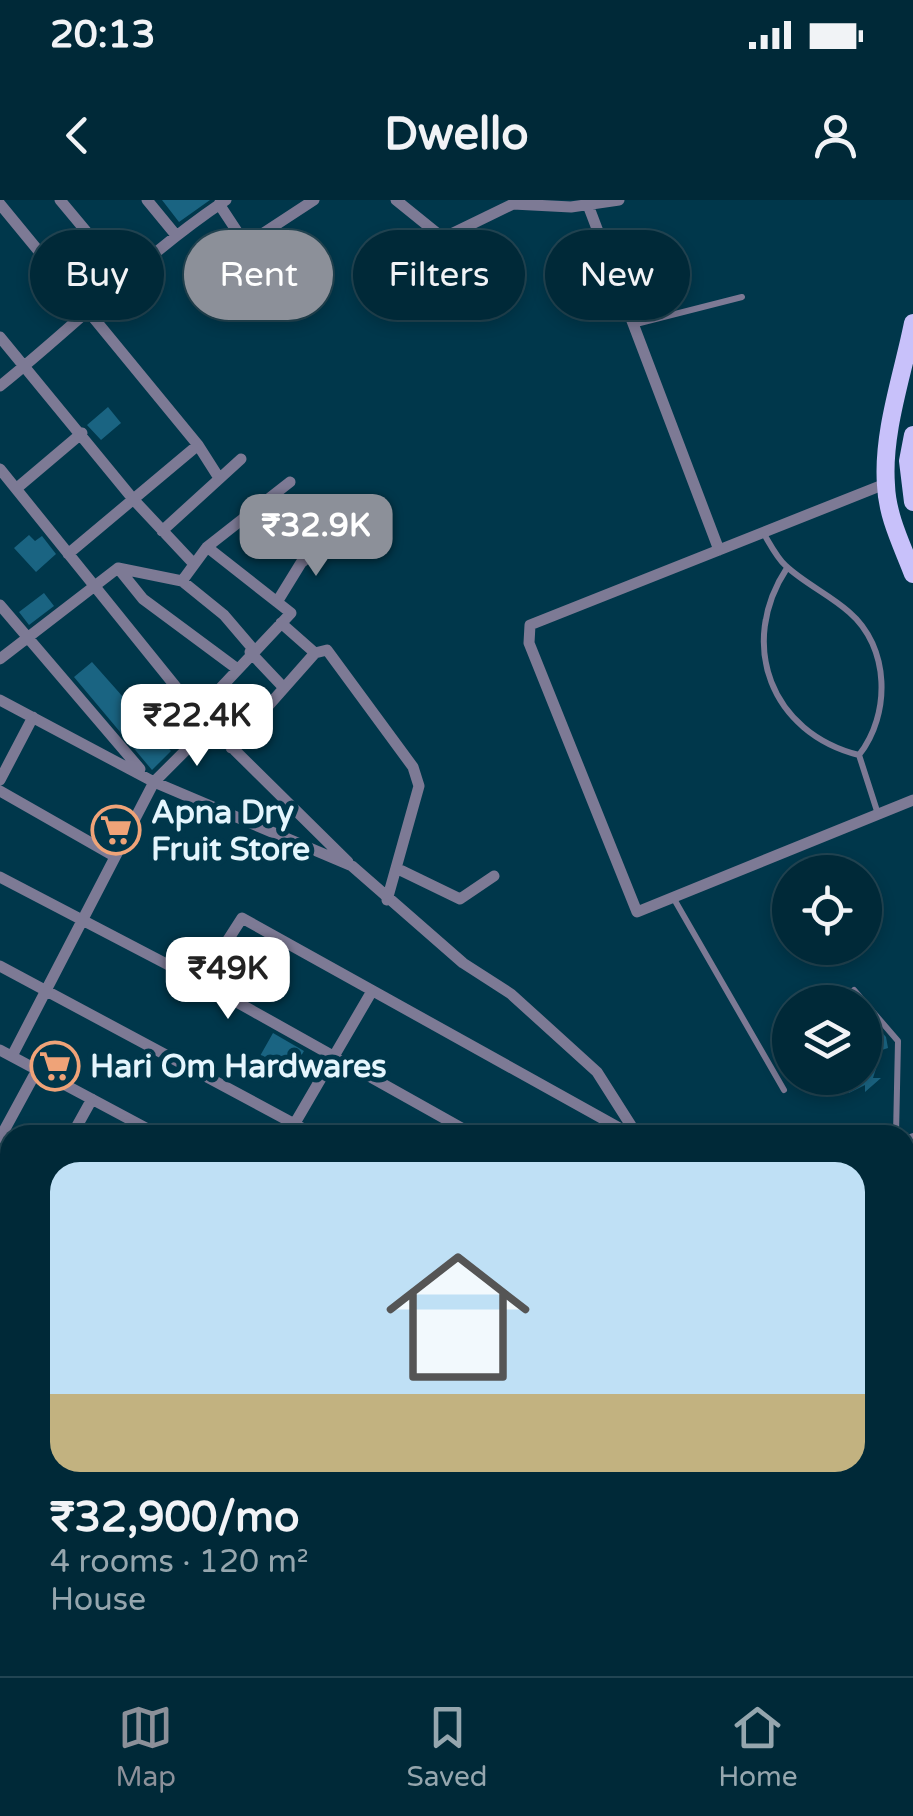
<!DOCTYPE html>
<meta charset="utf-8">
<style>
body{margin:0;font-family:"Varela Round",sans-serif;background:#0a3140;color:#f1f3f6;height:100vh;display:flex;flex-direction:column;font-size:38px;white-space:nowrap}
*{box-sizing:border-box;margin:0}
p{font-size:32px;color:#95a6ae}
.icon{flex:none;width:55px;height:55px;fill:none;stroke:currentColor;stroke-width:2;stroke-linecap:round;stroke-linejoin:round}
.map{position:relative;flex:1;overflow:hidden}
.side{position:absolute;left:0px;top:925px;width:915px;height:552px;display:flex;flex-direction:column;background:#002938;border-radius:30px 30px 0 0;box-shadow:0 5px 15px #0003,0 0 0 2px #224553}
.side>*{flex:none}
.banner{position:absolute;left:30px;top:30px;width:855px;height:90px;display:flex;gap:20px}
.controls{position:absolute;left:772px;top:655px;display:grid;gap:20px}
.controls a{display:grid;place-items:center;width:110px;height:110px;border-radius:50%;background:#002938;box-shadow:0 5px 15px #0003,0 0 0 2px #224553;font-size:50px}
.price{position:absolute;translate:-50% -85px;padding:0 22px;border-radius:20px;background:#fff;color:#222;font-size:32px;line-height:65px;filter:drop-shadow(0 2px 5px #0008)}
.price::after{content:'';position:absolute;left:50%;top:60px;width:30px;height:22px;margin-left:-15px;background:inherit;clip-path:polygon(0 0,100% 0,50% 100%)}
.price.current{background:#8c9099;color:#fff}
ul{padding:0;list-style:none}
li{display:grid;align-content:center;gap:20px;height:530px;padding:0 50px}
li span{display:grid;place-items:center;height:310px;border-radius:30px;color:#555}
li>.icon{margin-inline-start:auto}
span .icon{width:180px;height:180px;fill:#fffc;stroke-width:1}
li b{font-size:42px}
.pill{padding:0 35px;border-radius:45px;background:#002938;box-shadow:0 5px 15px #0003,0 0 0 2px #224553;font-size:35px;line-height:90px}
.pill.current{background:#8c9099;color:#fff}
.status{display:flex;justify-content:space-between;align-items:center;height:70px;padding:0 50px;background:#002938;direction:ltr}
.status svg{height:28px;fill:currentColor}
header{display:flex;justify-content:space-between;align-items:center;height:130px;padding:0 50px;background:#002938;font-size:45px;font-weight:800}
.tabs{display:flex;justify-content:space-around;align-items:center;height:140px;border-top:2px solid #224553;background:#002938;font-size:28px;color:#95a6ae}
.tabs a{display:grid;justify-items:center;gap:5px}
.tabs .current{color:#8c9099}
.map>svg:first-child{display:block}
.building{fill:#1a6482}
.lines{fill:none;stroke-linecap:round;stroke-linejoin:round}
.service{stroke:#7d7a95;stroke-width:6}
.minor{stroke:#7d7a95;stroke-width:11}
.tertiary{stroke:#7d7a95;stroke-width:15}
.primary{stroke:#c8c1fa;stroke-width:18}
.labels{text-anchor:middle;stroke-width:10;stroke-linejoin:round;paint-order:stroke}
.poi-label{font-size:32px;font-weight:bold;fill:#e4f5fd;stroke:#00374b;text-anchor:start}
</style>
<div class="status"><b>20:13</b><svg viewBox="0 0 49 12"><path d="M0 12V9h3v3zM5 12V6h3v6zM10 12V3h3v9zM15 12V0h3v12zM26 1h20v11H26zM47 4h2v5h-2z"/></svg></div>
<header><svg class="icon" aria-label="back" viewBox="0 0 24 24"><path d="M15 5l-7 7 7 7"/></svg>Dwello<svg class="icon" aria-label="person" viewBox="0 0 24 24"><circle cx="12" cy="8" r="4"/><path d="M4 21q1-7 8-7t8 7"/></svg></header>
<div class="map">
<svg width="913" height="1476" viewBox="0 0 913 1476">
<rect width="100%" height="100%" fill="#00374b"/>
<!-- building -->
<path class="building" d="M162 0H210L179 22Z
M101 64 112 77 88 96 77 83Z
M108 207 121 223 101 240 87 225Z
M29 335 35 341 42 336 56 354 36 372 14 348Z
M44 393 54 406 29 425 19 412Z
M92 462 171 551 152 570 74 477Z
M865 813 886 837 888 848 882 850 873 878H881L865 892V885L849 893 841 878H865Z
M273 833 304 851 290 874 260 856Z
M0 1421 10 1433V1469L2 1476Z"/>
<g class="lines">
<!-- service -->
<path class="service" d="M632 125 742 97
M764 334C770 344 777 358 786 366 804 383 830 395 849 412 890 447 891 514 859 555L878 614
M787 368C737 444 771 533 859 555
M674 699 784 890
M854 790 898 841 896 935
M905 939 913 936
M0 1310 10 1316
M905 1388 913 1390"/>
<!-- minor -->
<path class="minor" d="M60 0 126 79
M147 0 175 34
M396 0 443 38 513 4 571 7 619 0
M0 4 198 245 219 278
M219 4 246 45
M588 5 719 350
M233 53 314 0
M0 137 133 299 193 363
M0 186C76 125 145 54 226 0
M0 269 197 513 348 662
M885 284 530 425 529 443 637 712 913 600
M17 288 82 233
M162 331 241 259
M68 354 198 245
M118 368 143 399 236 468
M182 381 207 347 290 282
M277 402 301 363 332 337
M0 405 140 569
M281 423 315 453 327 450 413 567 419 586 387 700
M250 452 284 488
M0 459 118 368 182 381 224 415 253 449
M0 500 154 582 352 666 463 763 511 794 597 872 637 935
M197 513 291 413 207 347
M231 548 315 453
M0 580 33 517
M0 591 114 656
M396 668 460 699 494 676
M0 677 201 782 474 935
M0 766 315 935
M201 782 242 718 632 935
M0 850 159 935
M12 856 154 582 210 526
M72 935 92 899
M288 935 372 791
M0 938 37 870
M0 1017 10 1023
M905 1032 913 1030
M0 1064 10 1070
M905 1135 913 1134
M725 1476 729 1468"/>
<!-- tertiary -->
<path class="tertiary" d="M0 1172 10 1177
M0 1193 10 1199
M583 1468 608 1476
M640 1468 669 1476"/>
<!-- primary -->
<path class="primary" d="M913 123C903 174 882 232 886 285 887 316 902 345 913 374
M913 235 908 261 913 302"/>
</g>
<!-- icons -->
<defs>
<g id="supermarket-ring" transform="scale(2.5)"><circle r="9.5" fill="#00374b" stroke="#efa378" stroke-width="1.5"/><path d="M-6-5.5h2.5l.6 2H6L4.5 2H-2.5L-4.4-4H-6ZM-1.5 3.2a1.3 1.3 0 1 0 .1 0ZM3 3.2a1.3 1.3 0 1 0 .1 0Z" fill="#efa378"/></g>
</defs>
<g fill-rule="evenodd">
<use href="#supermarket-ring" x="116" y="630"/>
<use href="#supermarket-ring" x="55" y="866"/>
</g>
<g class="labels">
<!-- poi labels -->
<g class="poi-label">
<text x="151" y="623">Apna Dry<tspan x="151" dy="37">Fruit Store</tspan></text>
<text x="90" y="877">Hari Om Hardwares</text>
</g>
</g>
</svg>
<div class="controls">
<a><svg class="icon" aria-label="locate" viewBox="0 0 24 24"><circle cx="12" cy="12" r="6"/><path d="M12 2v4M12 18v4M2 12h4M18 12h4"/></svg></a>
<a><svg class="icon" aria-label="layers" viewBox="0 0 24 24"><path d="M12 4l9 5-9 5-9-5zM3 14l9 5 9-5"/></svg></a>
</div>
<b class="price current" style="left:316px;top:379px">₹32.9K</b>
<b class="price" style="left:197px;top:569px">₹22.4K</b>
<b class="price" style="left:228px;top:822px">₹49K</b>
<div class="banner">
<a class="pill">Buy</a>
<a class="pill current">Rent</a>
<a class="pill">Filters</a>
<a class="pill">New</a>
</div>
<section class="side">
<ul>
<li><span style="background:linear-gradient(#bfe0f5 75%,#c2b280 0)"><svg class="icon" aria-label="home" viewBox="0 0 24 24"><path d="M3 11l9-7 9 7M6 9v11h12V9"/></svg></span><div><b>₹32,900/mo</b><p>4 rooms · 120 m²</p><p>House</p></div></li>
</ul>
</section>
</div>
<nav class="tabs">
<a class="current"><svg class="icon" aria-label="map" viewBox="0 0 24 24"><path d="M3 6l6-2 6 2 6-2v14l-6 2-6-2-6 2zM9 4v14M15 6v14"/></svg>Map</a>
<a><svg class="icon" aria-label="saved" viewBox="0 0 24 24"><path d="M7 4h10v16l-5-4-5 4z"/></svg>Saved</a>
<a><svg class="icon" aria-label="home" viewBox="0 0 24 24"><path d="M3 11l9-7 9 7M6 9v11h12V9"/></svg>Home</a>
</nav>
